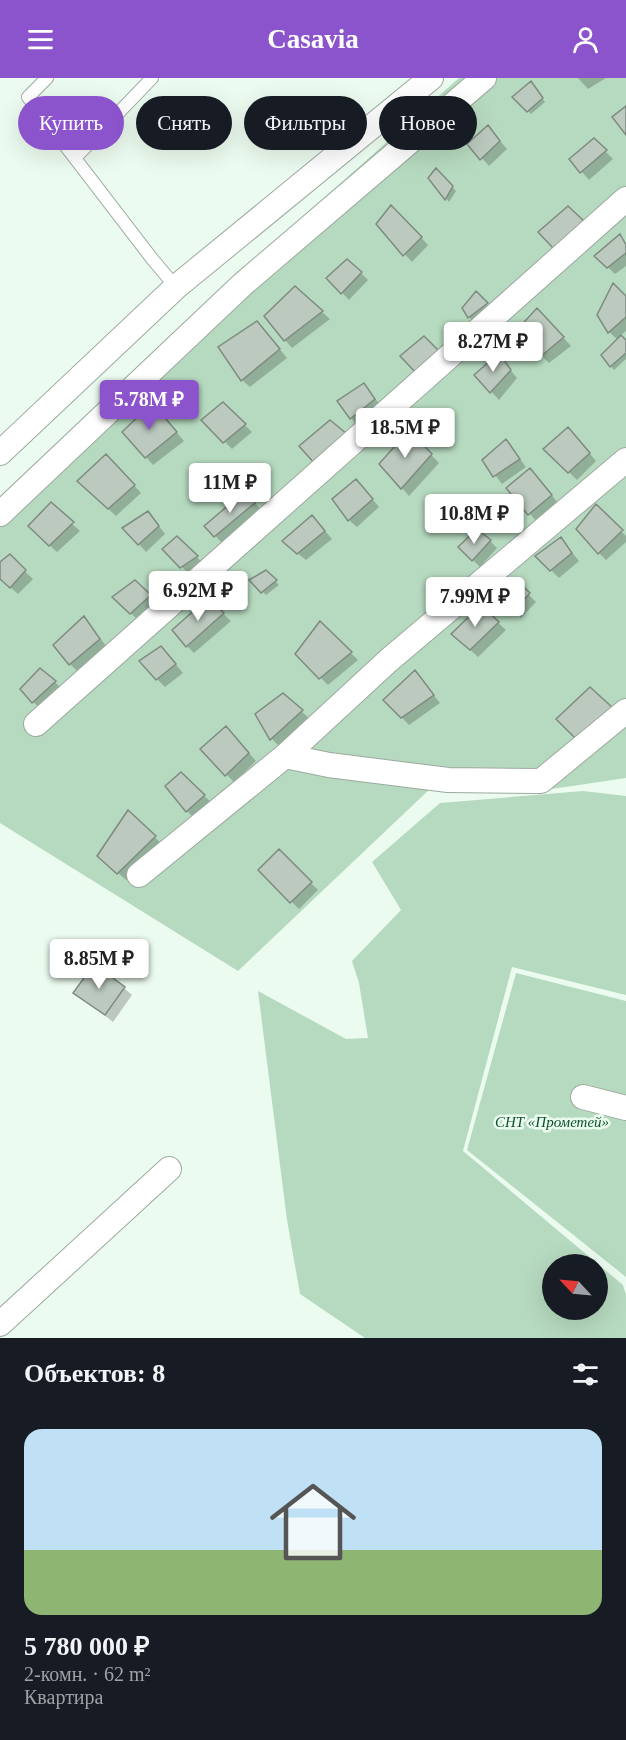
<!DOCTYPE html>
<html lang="ru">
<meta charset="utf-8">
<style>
body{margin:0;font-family:Georgia,serif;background:#20242c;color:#f1f3f6;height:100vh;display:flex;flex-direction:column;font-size:22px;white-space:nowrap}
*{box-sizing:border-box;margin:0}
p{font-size:20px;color:#9ea1a6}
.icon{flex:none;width:33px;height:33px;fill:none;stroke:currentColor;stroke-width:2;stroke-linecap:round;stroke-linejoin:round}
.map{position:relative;height:1260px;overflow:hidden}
.details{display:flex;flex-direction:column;background:#171b24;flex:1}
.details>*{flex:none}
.banner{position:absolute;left:18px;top:18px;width:591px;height:54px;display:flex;gap:12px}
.needle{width:39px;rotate:296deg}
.fabs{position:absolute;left:542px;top:1176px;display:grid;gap:12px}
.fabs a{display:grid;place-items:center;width:66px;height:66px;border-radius:50%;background:#171b24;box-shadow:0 6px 24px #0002;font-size:30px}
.price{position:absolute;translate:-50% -51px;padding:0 14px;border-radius:6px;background:#fff;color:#222;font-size:20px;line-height:39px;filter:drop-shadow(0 2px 3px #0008)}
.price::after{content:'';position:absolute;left:50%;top:36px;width:18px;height:14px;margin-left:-9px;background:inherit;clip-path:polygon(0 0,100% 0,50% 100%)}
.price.current{background:#8c54cc;color:#fff}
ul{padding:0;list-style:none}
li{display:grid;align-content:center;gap:12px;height:318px;padding:0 24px}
li span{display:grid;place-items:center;height:186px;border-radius:18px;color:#555}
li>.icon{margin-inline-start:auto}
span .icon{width:108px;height:108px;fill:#fffc;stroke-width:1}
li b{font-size:26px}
h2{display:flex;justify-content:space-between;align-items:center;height:72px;padding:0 24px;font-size:26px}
.pill{padding:0 21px;border-radius:27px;background:#171b24;box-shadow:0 6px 24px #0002;font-size:21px;line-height:54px}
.pill.current{background:#8c54cc;color:#fff}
header{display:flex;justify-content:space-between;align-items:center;height:78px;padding:0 24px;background:#8c54cc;color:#fff;font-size:27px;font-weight:700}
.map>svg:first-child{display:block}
.green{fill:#b6dabf;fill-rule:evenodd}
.shadow{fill:#0003}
.building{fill:#bbc9be;stroke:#7e8b81;stroke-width:1.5}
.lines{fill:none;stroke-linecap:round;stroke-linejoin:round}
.lane-casing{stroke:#9caa9f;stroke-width:14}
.street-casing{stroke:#9caa9f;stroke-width:26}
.lane{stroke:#fff;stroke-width:12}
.street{stroke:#fff;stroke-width:24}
.labels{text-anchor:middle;stroke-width:5;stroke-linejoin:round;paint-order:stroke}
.park-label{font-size:15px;font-style:italic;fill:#0b5029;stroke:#ecfbef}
</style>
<header><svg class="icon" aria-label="menu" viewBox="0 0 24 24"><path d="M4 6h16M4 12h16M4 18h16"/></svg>Casavia<svg class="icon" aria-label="person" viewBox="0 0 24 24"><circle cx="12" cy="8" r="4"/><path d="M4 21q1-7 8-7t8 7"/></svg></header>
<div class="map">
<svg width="626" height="1260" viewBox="0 0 626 1260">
<rect width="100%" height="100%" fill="#ecfbef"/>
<!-- green -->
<path class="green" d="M459 0H626V700L545 712 432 709 238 893 0 745V425L246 189Z
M583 713 626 718V917L512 889 463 1073 623 1207 626 1217V1260H365L300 1216 287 1142 258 913 346 961 368 960 359 905 352 883 401 832 372 784 440 725ZM552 1186H597V1232H552Z
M516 895 626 923V1199L467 1072Z"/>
<!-- shadow -->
<path class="shadow" d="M578 0H606L588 11Z
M534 9 545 24 531 36 514 19Z
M488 49 507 71 489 88 469 66Z
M594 62 613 81 589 102 571 81Z
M437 92 456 113 449 124 430 100Z
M392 129 428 167 412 184 377 146Z
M620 158 626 165V188L615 196 596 178Z
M361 195 368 202 349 222 328 200Z
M295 210 330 241 292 270 285 262Z
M476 215 490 229 472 243 464 230Z
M626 220V253L620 258 626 264V281L614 292 603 278 618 262 609 254Z
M544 239 571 268 549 285 517 254Z
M264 252 287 280 250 309 242 302Z
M498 277 517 300 499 322 476 297Z
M364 307 382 329 358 348 351 340Z
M223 326 252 354 232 371 203 342Z
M160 335 184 363 153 387 146 379Z
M409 354 439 385 409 418 381 386Z
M575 358 596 383 577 402 545 371Z
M506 363 526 389 502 406 484 382Z
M114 385 141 415 116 438 79 403Z
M538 400 558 425 537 444 508 411Z
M363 410 379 429 357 449 349 442Z
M255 425 262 432 223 466 206 448Z
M51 427 80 453 57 474 37 456Z
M596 429 626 458V464L606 482 599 475Z
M155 443 165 456 146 474 124 450Z
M319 446 332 461 306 482 291 470Z
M177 460 204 486 189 496 164 471Z
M561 461 579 483 559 500 537 478Z
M490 463 497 470 480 489 460 469Z
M9 478 33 501 18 516 0 500V485Z
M266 494 279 507 266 517 251 503Z
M514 502 536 524 521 540 496 516Z
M135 504 157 526 138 542 114 519Z
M208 522 231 543 194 575 187 568Z
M481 529 506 552 478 579 461 563Z
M84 540 107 569 77 593 70 586Z
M320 545 358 582 328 607 297 576Z
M168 577 183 595 165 609 157 601Z
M415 594 440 625 409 647 385 622Z
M55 604 62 611 41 631 33 624Z
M301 633 309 640 279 668 272 661 257 636Z
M234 658 256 683 234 704 202 672Z
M180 696 212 725 194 740 187 733Z
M128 734 163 767 126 802 107 785Z
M279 773 318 812 299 831 260 792Z
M124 910 132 917 113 944 75 914Z"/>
<!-- building -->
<path class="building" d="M531 3 543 20 527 34 512 19Z
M626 28V57L612 39Z
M488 47 500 63 480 82 467 66Z
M594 60 607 72 580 95 569 81Z
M436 90 453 108 445 122 428 100Z
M391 127 422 159 403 178 376 146Z
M568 128 585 144 553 170 538 154Z
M620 156 626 167V175L607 190 594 178Z
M347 181 362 194 341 216 326 200Z
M613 205 626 218V239L608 255 597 237Z
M295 208 323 233 284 263 264 238Z
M476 213 488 225 468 240 462 230Z
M537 230 564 259 540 279 515 254Z
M257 243 280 271 241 303 218 269Z
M621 257 626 262V275L610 289 601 277Z
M424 258 440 274 417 296 400 278Z
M499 275 511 292 490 315 474 297Z
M364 305 375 321 350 341 337 323Z
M223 324 246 346 223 365 201 342Z
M152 325 177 354 145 380 122 354Z
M330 342 347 356 315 386 299 368Z
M568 349 590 375 568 395 543 371Z
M409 352 432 376 401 411 379 386Z
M506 361 520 381 493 399 482 382Z
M106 376 135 407 108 431 77 403Z
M530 390 552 417 528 437 506 410Z
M356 401 373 421 348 443 332 421Z
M244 414 256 424 214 459 204 448Z
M51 424 74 444 49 468 28 448Z
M596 426 623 452 598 476 576 451Z
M148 433 159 448 138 467 122 450Z
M312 437 325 453 297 476 282 463Z
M477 451 491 462 472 483 458 469Z
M177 458 198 478 180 490 162 471Z
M561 459 572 475 550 493 535 478Z
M10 476 26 492 10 510 0 501V484Z
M266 492 277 502 261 515 249 502Z
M515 500 530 515 513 534 494 516Z
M135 502 151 517 130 536 112 519Z
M208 520 224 535 186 569 172 552Z
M481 527 499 544 470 572 451 556Z
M84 538 100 561 69 587 53 567Z
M320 543 352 574 319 601 295 576Z
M161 568 176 586 156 602 139 583Z
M40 590 56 603 32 625 20 611Z
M415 592 434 617 401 640 383 622Z
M590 609 613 630 576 661 556 641Z
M283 615 303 632 270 662 255 636Z
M226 648 249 675 225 698 200 671Z
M181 694 205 717 186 734 165 708Z
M128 732 156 758 117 796 97 778Z
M279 771 312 804 290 825 258 792Z
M94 886 125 909 105 937 73 915Z"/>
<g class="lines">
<!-- lane casing -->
<g class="lane-casing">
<path id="lane" d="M47 0 28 19 153 182 176 209
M75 80 152 0"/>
</g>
<!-- street casing -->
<g class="street-casing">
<path id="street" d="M0 375 176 209 431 0
M0 436 243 206 484 0
M36 646 626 121
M285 678 329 687 448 702 541 703 626 633
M139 797 285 678 389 582 626 382
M583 1019 626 1030
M0 1246 169 1091"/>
</g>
<!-- lane -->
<use href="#lane" class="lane"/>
<!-- street -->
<use href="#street" class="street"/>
</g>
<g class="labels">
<!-- park labels -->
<g class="park-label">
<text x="552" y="1049">СНТ «Прометей»</text>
</g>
</g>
</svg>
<div class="fabs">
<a><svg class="needle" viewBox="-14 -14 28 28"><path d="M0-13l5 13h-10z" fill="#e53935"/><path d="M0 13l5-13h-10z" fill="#9ea1a6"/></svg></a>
</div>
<b class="price" style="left:493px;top:295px">8.27M ₽</b>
<b class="price current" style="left:149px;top:353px">5.78M ₽</b>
<b class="price" style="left:405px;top:381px">18.5M ₽</b>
<b class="price" style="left:230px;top:436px">11M ₽</b>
<b class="price" style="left:474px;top:467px">10.8M ₽</b>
<b class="price" style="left:198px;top:544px">6.92M ₽</b>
<b class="price" style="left:475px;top:550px">7.99M ₽</b>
<b class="price" style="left:99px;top:912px">8.85M ₽</b>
<div class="banner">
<a class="pill current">Купить</a>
<a class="pill">Снять</a>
<a class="pill">Фильтры</a>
<a class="pill">Новое</a>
</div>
</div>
<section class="details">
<h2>Объектов: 8<svg class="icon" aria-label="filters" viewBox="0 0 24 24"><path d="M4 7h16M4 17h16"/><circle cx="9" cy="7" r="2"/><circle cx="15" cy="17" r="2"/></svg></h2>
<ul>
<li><span style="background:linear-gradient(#bfe0f5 65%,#8fb573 0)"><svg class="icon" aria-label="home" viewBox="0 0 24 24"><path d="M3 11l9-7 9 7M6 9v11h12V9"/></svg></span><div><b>5 780 000 ₽</b><p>2-комн. · 62 m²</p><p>Квартира</p></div></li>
</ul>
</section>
